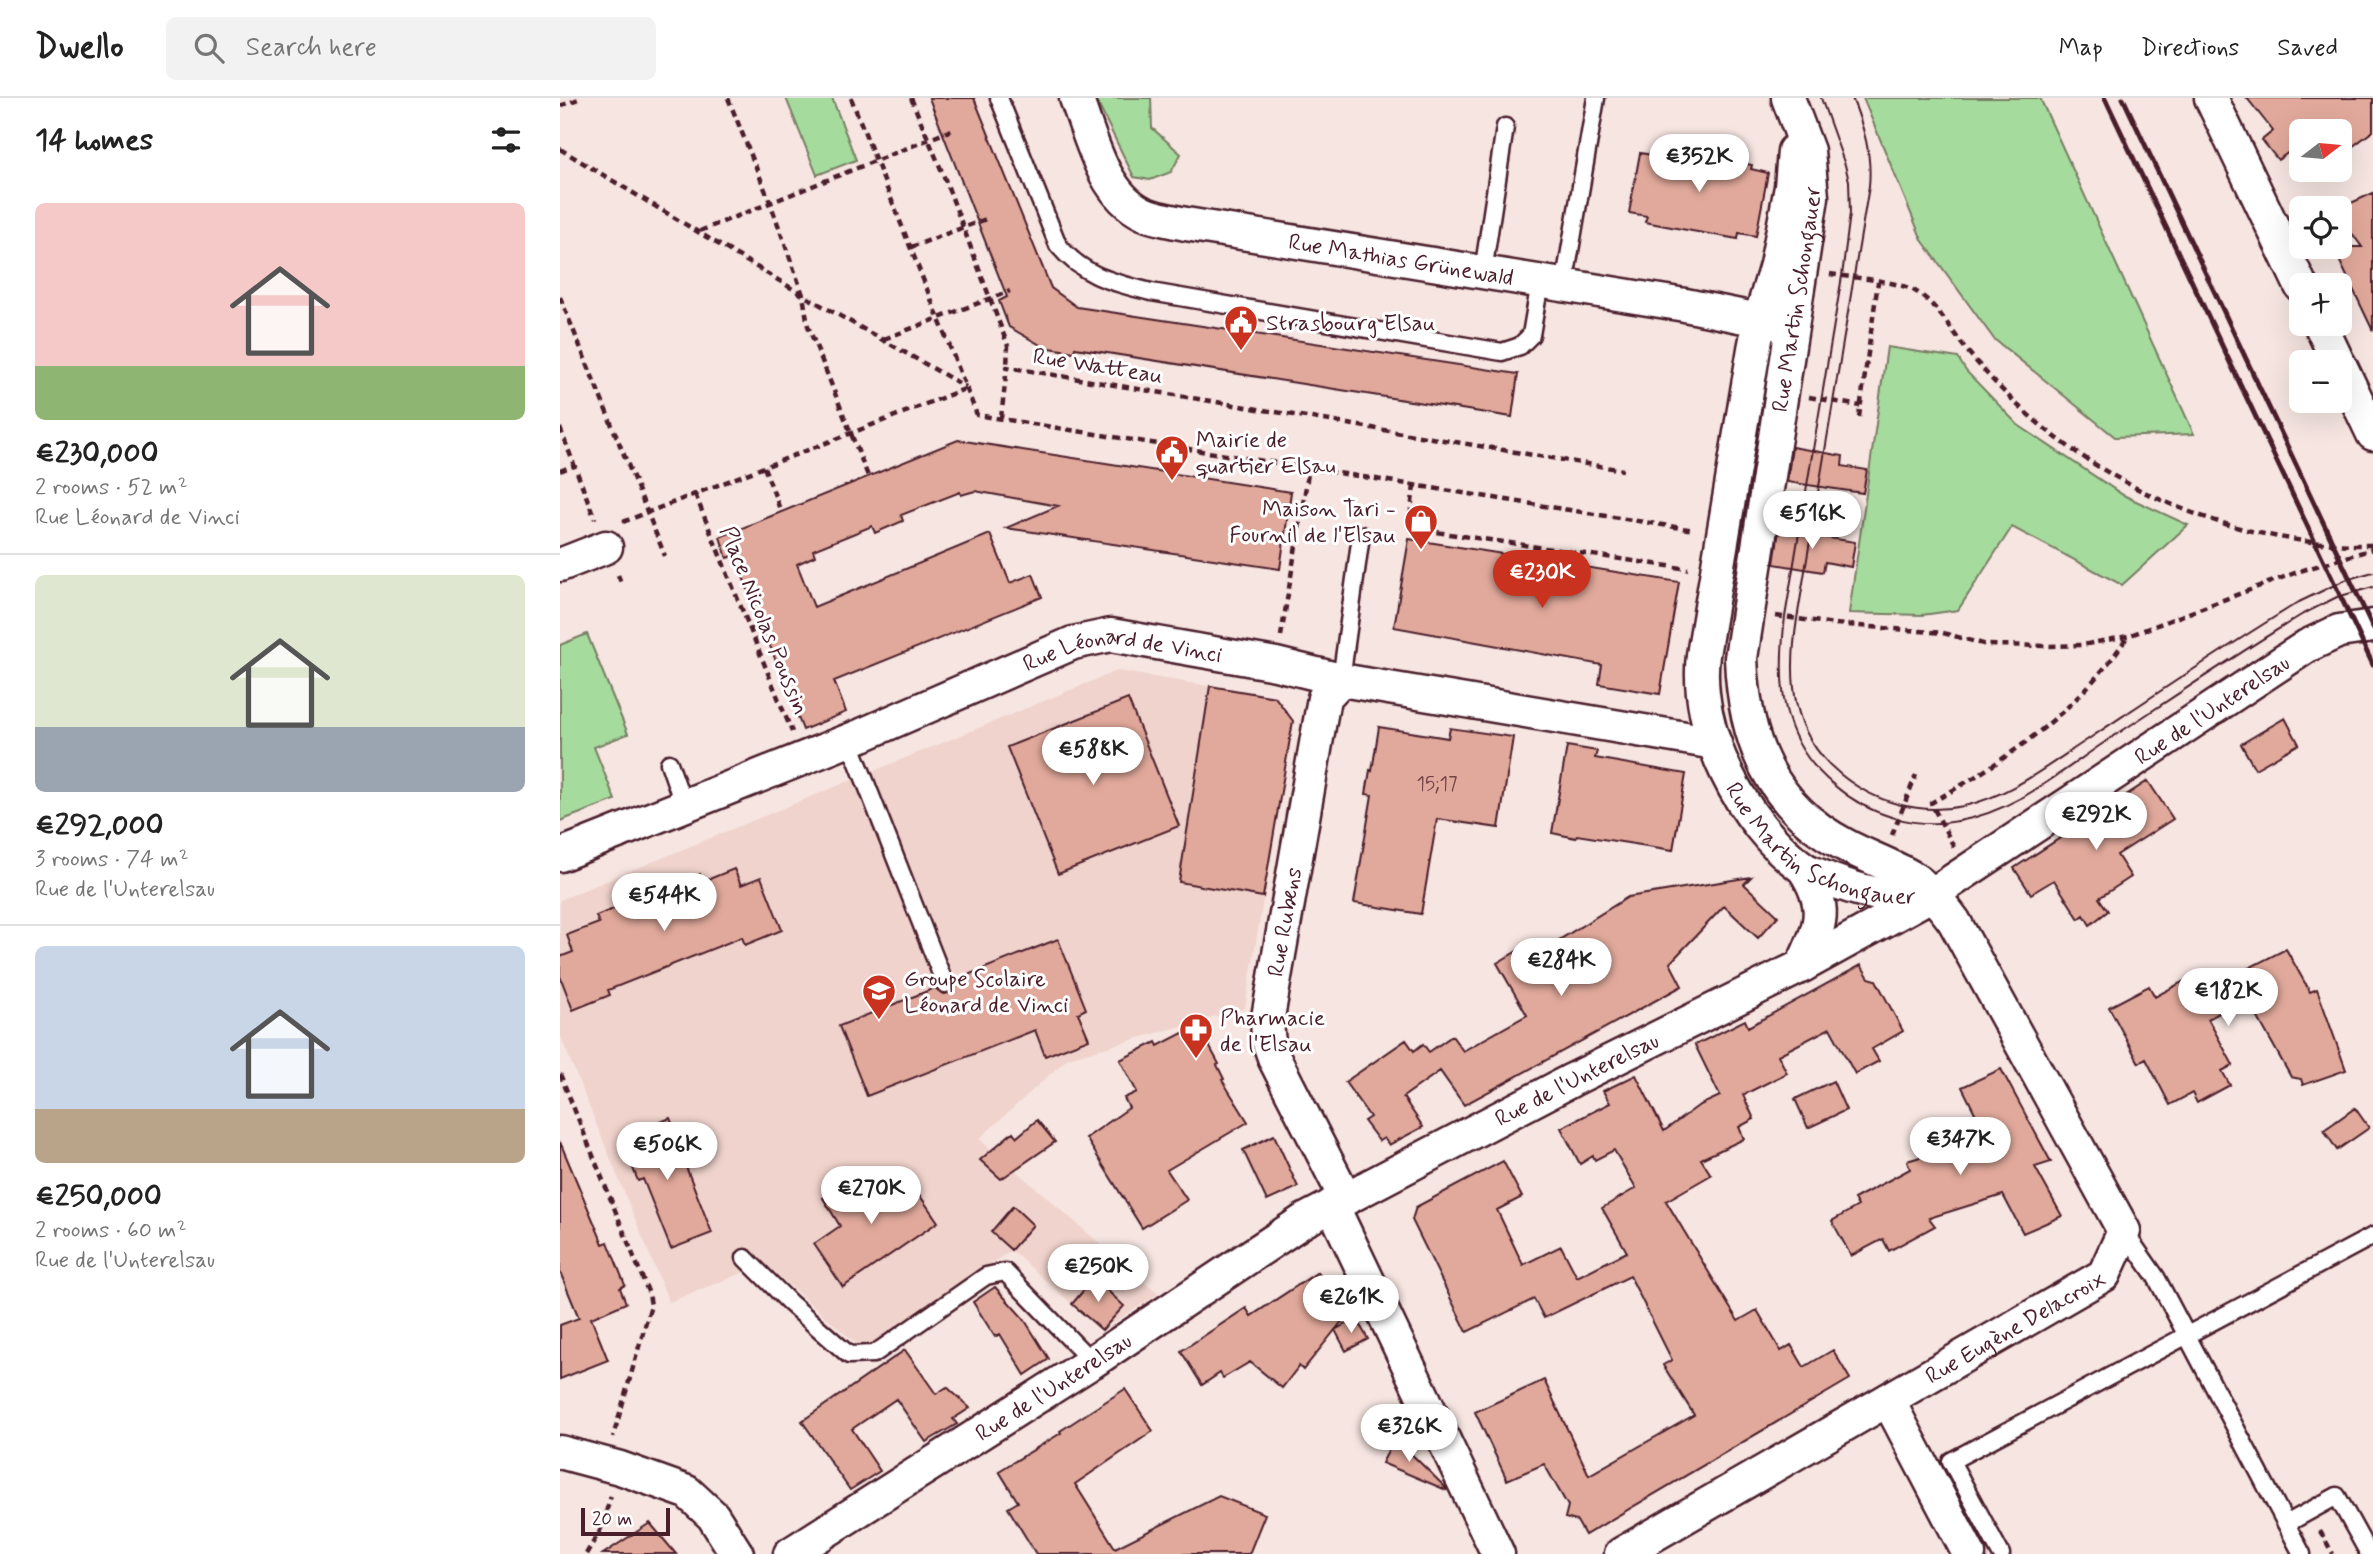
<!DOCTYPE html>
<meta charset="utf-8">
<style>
body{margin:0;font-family:Mynerve,sans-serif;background:#f2f2f2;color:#222;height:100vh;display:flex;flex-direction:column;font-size:26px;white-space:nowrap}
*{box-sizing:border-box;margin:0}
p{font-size:23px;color:#767676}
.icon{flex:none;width:38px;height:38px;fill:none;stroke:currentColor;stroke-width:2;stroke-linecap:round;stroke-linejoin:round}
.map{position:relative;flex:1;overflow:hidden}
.details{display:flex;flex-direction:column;background:#fff;width:560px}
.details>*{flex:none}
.needle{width:46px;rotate:74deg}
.controls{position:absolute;left:1729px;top:21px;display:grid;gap:14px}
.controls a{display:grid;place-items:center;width:63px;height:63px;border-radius:10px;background:#fff;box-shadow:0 7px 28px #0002;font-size:35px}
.scale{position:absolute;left:21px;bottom:18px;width:89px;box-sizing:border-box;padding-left:7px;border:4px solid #4a1f2b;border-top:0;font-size:19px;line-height:24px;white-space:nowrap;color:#4a1f2b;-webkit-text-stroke:5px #fff;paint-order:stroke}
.price{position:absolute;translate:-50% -60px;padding:0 16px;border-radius:24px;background:#fff;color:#222;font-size:23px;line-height:46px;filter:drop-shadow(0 2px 4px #0008)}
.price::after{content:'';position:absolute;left:50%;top:42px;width:21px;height:16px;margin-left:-10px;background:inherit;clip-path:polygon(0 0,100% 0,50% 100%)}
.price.selected{background:#c8321e;color:#fff}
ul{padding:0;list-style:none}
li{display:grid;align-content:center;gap:14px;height:371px;padding:0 35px}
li+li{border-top:2px solid #e0e0e0}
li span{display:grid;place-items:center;height:217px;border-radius:10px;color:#555}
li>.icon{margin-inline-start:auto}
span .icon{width:126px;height:126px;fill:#fffc;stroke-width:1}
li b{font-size:30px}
h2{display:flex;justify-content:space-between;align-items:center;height:84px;padding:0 35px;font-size:30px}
header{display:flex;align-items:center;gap:42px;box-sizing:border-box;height:98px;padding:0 35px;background:#fff;border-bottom:2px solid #e0e0e0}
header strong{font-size:33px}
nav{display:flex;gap:38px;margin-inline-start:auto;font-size:24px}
.search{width:490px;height:63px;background:#f2f2f2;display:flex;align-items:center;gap:18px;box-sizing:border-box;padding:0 24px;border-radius:10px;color:#767676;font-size:26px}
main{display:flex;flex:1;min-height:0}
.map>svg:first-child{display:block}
.built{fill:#f0d3cc}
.green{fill:#a6db9e;stroke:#787d64;stroke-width:2}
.building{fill:#e1a99b;stroke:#4a1f2b;stroke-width:2}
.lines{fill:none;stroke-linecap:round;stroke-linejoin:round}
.service-casing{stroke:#4a1f2b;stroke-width:21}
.minor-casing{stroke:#4a1f2b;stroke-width:37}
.path{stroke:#4a1f2b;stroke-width:4.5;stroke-dasharray:7 5;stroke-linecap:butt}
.service{stroke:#fff;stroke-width:16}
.minor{stroke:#fff;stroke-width:32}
.tram{stroke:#4a1f2b;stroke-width:2}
.rail{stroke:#4a1f2b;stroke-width:5}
.labels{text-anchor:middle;stroke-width:6;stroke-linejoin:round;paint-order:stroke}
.number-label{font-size:19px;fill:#704247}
.street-label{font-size:23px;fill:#4a1f2b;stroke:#fff}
.poi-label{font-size:23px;fill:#4a1f2b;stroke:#fff;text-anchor:start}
</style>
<header>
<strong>Dwello</strong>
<div class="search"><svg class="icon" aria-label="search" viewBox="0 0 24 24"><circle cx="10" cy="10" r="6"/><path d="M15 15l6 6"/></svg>Search here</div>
<nav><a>Map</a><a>Directions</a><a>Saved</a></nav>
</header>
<main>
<section class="details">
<h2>14 homes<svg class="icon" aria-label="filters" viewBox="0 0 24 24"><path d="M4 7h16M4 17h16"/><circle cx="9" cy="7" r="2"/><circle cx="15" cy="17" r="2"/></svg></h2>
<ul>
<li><span style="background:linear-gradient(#f6c9c9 75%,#8fb573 0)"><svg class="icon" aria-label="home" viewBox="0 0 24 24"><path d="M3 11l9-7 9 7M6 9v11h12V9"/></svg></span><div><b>€230,000</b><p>2 rooms · 52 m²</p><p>Rue Léonard de Vinci</p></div></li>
<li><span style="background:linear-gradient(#dfe7d0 70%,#9aa5b1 0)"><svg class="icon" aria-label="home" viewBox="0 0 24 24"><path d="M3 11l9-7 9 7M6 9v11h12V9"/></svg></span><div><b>€292,000</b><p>3 rooms · 74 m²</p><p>Rue de l'Unterelsau</p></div></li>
<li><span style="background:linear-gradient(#c9d6e8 75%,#b9a48a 0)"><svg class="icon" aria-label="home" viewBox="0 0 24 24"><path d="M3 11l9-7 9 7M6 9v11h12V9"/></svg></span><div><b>€250,000</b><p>2 rooms · 60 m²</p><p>Rue de l'Unterelsau</p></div></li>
</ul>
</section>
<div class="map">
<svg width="1813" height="1456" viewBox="0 0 1813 1456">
<rect width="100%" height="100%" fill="#f6e5e1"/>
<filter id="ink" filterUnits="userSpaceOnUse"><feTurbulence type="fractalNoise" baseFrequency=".0143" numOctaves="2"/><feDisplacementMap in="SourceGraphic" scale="14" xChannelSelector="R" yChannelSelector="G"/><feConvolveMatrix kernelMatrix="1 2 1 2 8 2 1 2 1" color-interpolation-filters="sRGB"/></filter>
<g filter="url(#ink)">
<!-- built -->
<path class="built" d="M557 573 715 599 733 623 685 910 508 960 419 1041 598 1196 542 1232 451 1152 313 1248 300 1249 205 1166 109 1204 0 937V802Z"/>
<!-- green -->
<path class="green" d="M226 0H272L296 62 257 77Z
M535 0H591L592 30 621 56 611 74 590 82 574 79Z
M1303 0H1480L1634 336 1555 339 1434 241 1362 142Z
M1327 249 1398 260 1406 273 1458 327 1563 397 1628 427 1562 487 1452 429 1398 512 1362 517 1289 515Z
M27 536 68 636 34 649 55 702 0 723V547Z"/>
<!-- building -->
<path class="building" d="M369 0H414L491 190 517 209 958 276 952 319 515 250 514 254 484 249 449 229 439 203 447 199Z
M1687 0H1813V33L1780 58V33H1741V70L1729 54 1718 62 1702 42 1713 33Z
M1100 50 1192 67 1191 71 1208 75 1196 138 1179 135 1178 141 1132 133 1085 124 1087 118 1069 115 1080 55 1098 58Z
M1813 95V233L1773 149H1802L1780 119V110Z
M398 342 731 394 720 471 446 430 498 408 415 393 401 397 400 394 341 417 343 423 315 435 312 428 253 452 255 458 237 466 254 509 430 436 450 485 473 476 482 499 274 583 286 614 243 632 181 474 173 458 167 460 160 439Z
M1232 349 1283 358 1282 368 1307 372 1303 395 1227 384Z
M1219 432 1295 444 1291 469 1265 464 1263 474 1214 466Z
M849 441 1119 484 1100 596 1039 586 1042 567 834 529Z
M650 588 715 599 733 623 703 799 619 784Z
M568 601 619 728 498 776 447 649Z
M1725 620 1739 646 1695 671 1681 646Z
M819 629 888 640 890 630 953 639 939 730 877 721 861 816 794 805 812 697 806 696 810 672 812 673Z
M1007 648 1037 653 1035 660 1126 676 1113 752 1017 737 1016 740 992 735Z
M1588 683 1613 721 1557 757 1571 779 1539 800 1548 813 1530 827 1524 817 1519 821 1494 782 1471 796 1454 770Z
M174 771 181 787 201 779 222 832 185 847 182 839 48 892 50 897 13 912 0 878V859L13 854 7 837 39 825 36 818 140 776 142 784Z
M1191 779 1184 786 1218 818 1198 840 1164 808 1110 865 1122 888 904 1007 880 973 843 999 863 1029 829 1047 824 1040 819 1043 804 1023 810 1019 785 984 846 942 854 953 863 946 869 954 892 938 903 953 967 917 937 865 964 849 970 860 1068 799Z
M498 841 526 911 518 915 529 941 485 958 475 932 307 998 279 928 375 890 383 896 389 895 395 888V882Z
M1726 851 1750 894 1757 891 1786 972 1743 987 1741 981 1731 979 1687 900 1648 921 1673 967 1662 973 1670 987 1637 1005 1632 995 1610 1007 1586 961 1579 965 1549 909 1589 888 1595 899 1633 878 1642 894Z
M1301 867 1309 880 1316 882 1343 933 1312 951 1319 963 1295 976 1270 930 1218 957 1227 975 1183 997 1194 1021 1179 1029 1184 1041 1141 1061 1151 1077 1106 1103 1178 1223 1197 1212 1221 1253 1231 1247 1244 1269 1273 1252 1290 1281 1025 1437 1017 1423 1005 1420 1008 1408 984 1366 947 1382 915 1314 984 1282 1029 1377 1134 1317 1103 1267 1112 1262 1070 1178 984 1220 974 1201 907 1234 852 1122 856 1109 943 1063 962 1099 937 1112 963 1167 1001 1148 1017 1179 1067 1154 1042 1110 1076 1090 1054 1052 1035 1062 1033 1058 1020 1066 1001 1030 1050 1005 1043 993 1076 977 1104 1033 1138 1008 1160 998 1135 947 1185 922 1188 929Z
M638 927 659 966 657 967 664 981 662 982 688 1024 607 1072 627 1102 582 1130 526 1040 569 1010 564 1000 577 994 560 962 596 944 598 948Z
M1441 971 1491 1064 1475 1069 1502 1118 1463 1135 1443 1097 1369 1120 1375 1128 1329 1153 1323 1141 1291 1158 1272 1123 1298 1108 1294 1101 1350 1071 1347 1063 1427 1039 1402 989Z
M1273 983 1286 1012 1248 1030 1235 1001Z
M1795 1010 1809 1030 1777 1052 1764 1032Z
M110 1020 122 1050 119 1051 152 1135 111 1151 83 1081 78 1083 61 1040Z
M477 1022 495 1044 441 1081 420 1062 453 1034 457 1039Z
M714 1037 738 1089 707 1103 683 1052Z
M0 1044 43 1146 48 1144 65 1187 60 1190 66 1205 31 1220 48 1262 0 1281V1227L19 1220 0 1174Z
M304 1073 322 1100 349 1082 378 1124 283 1189 254 1146 280 1128 263 1100Z
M453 1108 473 1127 451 1152 431 1134Z
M758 1174 787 1217 743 1272 739 1268 722 1290 690 1264 663 1280 660 1275 642 1287 621 1253 686 1210 691 1218Z
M534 1180 564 1208 542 1232 512 1206Z
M435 1189 464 1221 489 1261 465 1277 440 1236 435 1239 413 1204Z
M796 1220 808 1241 786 1253 775 1232Z
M345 1252 376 1296 387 1289 410 1310 393 1321 397 1326 366 1344 336 1301 292 1331 320 1373 290 1392 242 1323Z
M565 1291 593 1333 515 1386 555 1450 659 1398 705 1416 689 1456H476L448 1410 458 1404 439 1373 501 1335 500 1333Z
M835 1340 886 1390V1392L822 1365Z
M90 1425 116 1456H43Z"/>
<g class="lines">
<!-- service casing -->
<g class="service-casing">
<path id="service" d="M439 0 498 147C524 179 553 184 591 194L942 254 960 248 971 237 980 184
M923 174 945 29
M1004 188 1036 0
M781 582 801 437
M289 642 385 886
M109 665 124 708
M1564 1133 1596 1179 1742 1456
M185 1160 230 1205 289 1257 314 1256 426 1178 445 1174 532 1264
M1726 1426 1777 1398 1809 1456
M1441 1456 1391 1363 1813 1138"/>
</g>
<!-- minor casing -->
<g class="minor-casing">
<g id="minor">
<path id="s1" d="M516 0C531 39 543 96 583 115 596 121 612 123 626 126L1125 207 1219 226"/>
<path d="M1651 0 1741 188"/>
<path id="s2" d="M1234 53 1231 89 1216 167 1200 221 1194 251 1143 557C1134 632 1182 726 1243 770 1250 775 1260 777 1268 781 1308 796 1322 799 1366 797"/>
<path d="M1760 226 1778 264"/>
<path d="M1780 267 1813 336"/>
<path d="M0 467 46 449"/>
<path d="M781 582 764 600 707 925 709 945 715 962 785 1099"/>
<path id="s3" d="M0 757 302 637 513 545 551 537 716 566 781 582 1155 645"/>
<path d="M1242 868C1260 829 1270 811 1244 771"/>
<path d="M772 1107 938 1456"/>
<path d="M1328 1302 1409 1456"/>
<path d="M0 1354 60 1370 127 1394 153 1418 177 1456"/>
<path id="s4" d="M230 1456 532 1264 743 1123 1012 982 1242 868 1371 797 1747 548 1779 533 1813 528"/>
<path id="s5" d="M1061 1456 1544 1177 1564 1133 1394 823C1383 808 1369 791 1353 780 1332 767 1307 759 1285 747 1210 708 1184 641 1181 560L1252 99 1248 53 1228 0"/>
</g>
</g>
<!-- path -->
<path class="path" d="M168 0 210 104 243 197 248 228 308 378
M291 0 417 317 1134 432
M351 0 383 76 448 248 447 269
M0 8 21 0
M0 51 243 197 406 289
M140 133 392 32
M351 149 426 121
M1270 176C1293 180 1333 182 1353 192 1377 204 1392 235 1409 255 1428 278 1449 300 1472 320 1565 400 1689 449 1813 447
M0 199 105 458
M324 241 450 193
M1249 299 1300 308
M1299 319 1318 184
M441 320 447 269 1063 372
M0 330 35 421
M204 369 221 414
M0 373 15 367
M854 387 849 430 1128 471
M135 396 232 634
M63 424 407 290
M58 477 62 487
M1216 518 1275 526 1383 535 1427 547 1490 548 1522 547 1568 538 1740 473 1813 451
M721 538 749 370
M1332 737 1356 677
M1394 749 1371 705C1448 661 1518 613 1568 538
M0 976 89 1196 91 1207 53 1339
M1760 1433 1773 1456
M26 1456 40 1433 51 1398"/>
<!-- service -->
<use href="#service" class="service"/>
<!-- minor -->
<use href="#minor" class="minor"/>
<!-- tram -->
<path class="tram" d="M1261 0 1285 67 1289 83 1290 115 1282 178 1225 519C1217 585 1219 643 1275 688 1309 717 1354 731 1398 723 1453 714 1498 676 1542 646 1609 602 1675 557 1743 516L1777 499 1813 489
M1292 0C1304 29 1312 57 1309 88L1237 521C1228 580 1230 635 1280 676 1315 705 1359 717 1404 708 1451 698 1491 665 1530 640 1599 594 1668 547 1739 504L1785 482 1813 474"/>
<!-- rail -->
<path class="rail" d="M1545 0 1813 567
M1563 0 1813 530"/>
</g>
</g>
<!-- icons -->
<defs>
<g id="civic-pin" transform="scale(1.75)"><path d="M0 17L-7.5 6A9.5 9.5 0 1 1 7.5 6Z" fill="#c8321e" stroke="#fff"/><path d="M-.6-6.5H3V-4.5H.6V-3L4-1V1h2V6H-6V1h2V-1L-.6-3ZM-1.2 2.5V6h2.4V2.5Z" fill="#fff"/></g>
<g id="shop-pin" transform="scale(1.75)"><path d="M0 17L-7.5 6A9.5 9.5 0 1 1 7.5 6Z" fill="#c8321e" stroke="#fff"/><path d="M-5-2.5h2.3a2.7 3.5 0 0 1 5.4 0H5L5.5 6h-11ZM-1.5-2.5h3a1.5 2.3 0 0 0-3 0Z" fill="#fff"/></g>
<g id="school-pin" transform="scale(1.75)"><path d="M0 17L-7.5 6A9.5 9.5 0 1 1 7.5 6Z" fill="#c8321e" stroke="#fff"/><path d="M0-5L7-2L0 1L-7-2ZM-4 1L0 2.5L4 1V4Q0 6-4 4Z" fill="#fff"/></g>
<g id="pharmacy-pin" transform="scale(1.75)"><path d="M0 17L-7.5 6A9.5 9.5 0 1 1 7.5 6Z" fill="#c8321e" stroke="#fff"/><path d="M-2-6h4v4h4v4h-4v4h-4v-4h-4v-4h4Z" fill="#fff"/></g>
</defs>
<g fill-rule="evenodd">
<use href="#civic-pin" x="681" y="224"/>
<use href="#civic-pin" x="612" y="354"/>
<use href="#shop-pin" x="861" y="423"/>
<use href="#school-pin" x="319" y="893"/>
<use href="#pharmacy-pin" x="636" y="932"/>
</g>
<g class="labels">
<!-- number labels -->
<g class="number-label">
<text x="877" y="692">15;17</text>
</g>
<!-- street labels -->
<g class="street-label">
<text dy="8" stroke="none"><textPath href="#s1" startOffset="399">Rue Mathias Grünewald</textPath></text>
<text dy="8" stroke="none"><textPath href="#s5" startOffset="1684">Rue Martin Schongauer</textPath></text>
<text transform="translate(538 267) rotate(9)" y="8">Rue Watteau</text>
<text transform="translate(205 522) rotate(68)" y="8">Place Nicolas Poussin</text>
<text dy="8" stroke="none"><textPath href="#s3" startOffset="604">Rue Léonard de Vinci</textPath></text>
<text dy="8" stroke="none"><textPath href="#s4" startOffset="1656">Rue de l'Unterelsau</textPath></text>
<text dy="8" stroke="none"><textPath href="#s2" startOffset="761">Rue Martin Schongauer</textPath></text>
<text transform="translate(724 824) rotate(-80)" y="8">Rue Rubens</text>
<text dy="8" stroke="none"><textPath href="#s4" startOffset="920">Rue de l'Unterelsau</textPath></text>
<text dy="8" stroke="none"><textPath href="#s5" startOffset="455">Rue Eugène Delacroix</textPath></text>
<text dy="8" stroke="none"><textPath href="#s4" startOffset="312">Rue de l'Unterelsau</textPath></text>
</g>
<!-- poi labels -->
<g class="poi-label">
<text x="706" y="232">Strasbourg Elsau</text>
<text x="636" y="349">Mairie de<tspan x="636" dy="26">quartier Elsau</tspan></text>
<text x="836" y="418" text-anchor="end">Maison Tari -<tspan x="836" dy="26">Fournil de l'Elsau</tspan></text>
<text x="344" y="888">Groupe Scolaire<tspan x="344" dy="26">Léonard de Vinci</tspan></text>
<text x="660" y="927">Pharmacie<tspan x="660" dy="26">de l'Elsau</tspan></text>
</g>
</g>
</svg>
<div class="controls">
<a><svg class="needle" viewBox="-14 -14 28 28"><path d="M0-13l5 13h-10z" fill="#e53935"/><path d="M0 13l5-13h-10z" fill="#767676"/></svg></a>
<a><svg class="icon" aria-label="locate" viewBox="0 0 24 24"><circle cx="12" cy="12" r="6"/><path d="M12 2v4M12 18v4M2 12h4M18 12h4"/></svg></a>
<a>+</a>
<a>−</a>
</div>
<div class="scale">20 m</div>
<b class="price" style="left:1139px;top:96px">€352K</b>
<b class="price" style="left:1252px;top:453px">€516K</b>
<b class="price selected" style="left:982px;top:512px">€230K</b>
<b class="price" style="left:533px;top:689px">€588K</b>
<b class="price" style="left:1536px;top:754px">€292K</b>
<b class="price" style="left:104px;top:835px">€544K</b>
<b class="price" style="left:1001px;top:900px">€284K</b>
<b class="price" style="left:1668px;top:930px">€182K</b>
<b class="price" style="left:1400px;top:1079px">€347K</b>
<b class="price" style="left:107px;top:1084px">€506K</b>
<b class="price" style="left:311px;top:1128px">€270K</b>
<b class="price" style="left:538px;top:1206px">€250K</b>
<b class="price" style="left:791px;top:1237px">€261K</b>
<b class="price" style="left:849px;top:1366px">€326K</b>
</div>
</main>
